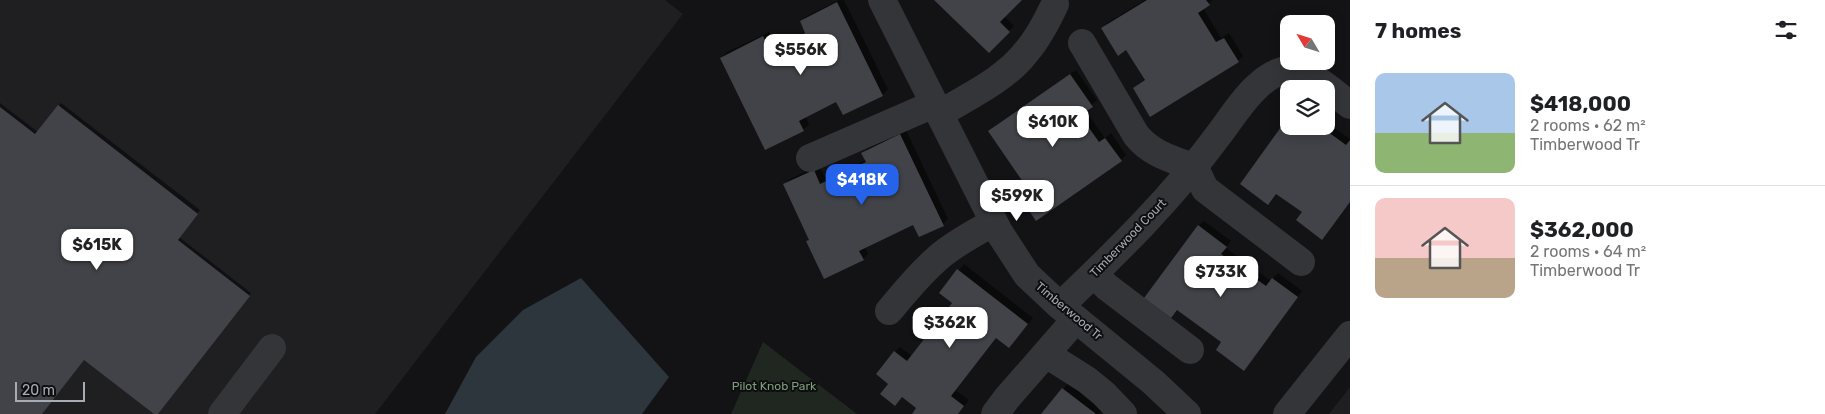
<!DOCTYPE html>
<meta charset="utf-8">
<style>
body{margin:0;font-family:Rubik,sans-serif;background:#f6f6f6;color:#202124;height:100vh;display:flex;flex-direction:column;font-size:19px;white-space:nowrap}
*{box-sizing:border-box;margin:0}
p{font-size:16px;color:#757577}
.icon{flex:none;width:28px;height:28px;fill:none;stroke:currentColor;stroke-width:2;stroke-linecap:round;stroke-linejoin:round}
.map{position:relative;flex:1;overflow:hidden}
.details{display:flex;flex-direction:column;background:#fff;width:475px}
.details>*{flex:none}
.needle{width:32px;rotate:308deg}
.tools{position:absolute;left:1280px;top:15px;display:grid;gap:10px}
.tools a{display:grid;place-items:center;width:55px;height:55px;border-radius:10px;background:#fff;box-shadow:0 2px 12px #0003;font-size:25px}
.scale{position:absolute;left:15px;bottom:12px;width:70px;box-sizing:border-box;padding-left:5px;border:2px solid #a6abb4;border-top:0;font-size:14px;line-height:18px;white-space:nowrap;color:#a6abb4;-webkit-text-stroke:4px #0e0e10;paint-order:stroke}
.price{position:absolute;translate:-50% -42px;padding:0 11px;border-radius:10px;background:#fff;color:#222;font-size:16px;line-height:32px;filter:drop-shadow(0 1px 2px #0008)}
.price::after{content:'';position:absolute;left:50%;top:30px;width:15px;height:11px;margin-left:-8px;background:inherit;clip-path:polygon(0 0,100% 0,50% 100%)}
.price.selected{background:#2563eb;color:#fff}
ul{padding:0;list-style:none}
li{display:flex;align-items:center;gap:15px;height:125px;padding:0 25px}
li+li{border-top:1px solid #e0e0e0}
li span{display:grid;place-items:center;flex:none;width:140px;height:100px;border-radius:10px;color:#555}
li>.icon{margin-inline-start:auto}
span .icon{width:60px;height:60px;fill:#fffc;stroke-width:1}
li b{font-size:21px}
h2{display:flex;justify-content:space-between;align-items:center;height:60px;padding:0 25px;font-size:21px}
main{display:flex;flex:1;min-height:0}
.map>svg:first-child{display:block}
.built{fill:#1f1f22}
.green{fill:#202720}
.water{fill:#2d363c}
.shadow{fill:#0007}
.building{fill:#424348}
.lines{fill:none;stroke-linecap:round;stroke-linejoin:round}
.minor{stroke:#343539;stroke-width:28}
.labels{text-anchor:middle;stroke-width:4;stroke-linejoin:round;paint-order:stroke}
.street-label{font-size:12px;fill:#a6abb4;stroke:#0e0e10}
.park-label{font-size:12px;fill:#7e9e7f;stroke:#0e0e10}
</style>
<main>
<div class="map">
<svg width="1350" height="414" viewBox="0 0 1350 414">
<rect width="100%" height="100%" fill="#131315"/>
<!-- built -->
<path class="built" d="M0 0H665L683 14 375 414H0Z
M1350 387V414H1329Z"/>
<!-- green -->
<path class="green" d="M763 342 857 414H731Z"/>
<!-- water -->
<path class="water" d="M581 278 669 377 642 414H445L476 357 523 310Z"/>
<!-- shadow -->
<path class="shadow" d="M839 0H844L888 89 882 95 843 114 837 101 805 116 809 124 803 130 766 148 721 58 727 52 769 32 776 46 806 31 801 21 807 16Z
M936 0H1020L1004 16 1014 26 989 52Z
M1145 0H1213L1203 8 1221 38 1229 33 1243 56 1238 61 1134 88 1145 79 1127 48 1102 29 1107 23Z
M1076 70 1097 100 1085 110 1105 138 1111 133 1126 155 1121 160 1015 188 1024 181 995 126Z
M0 103 38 132 61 103 200 210 179 237 251 293 159 411 85 358 41 414H0Z
M1326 122 1350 139V202L1322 238 1304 212 1277 193 1268 203 1289 126H1326Z
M906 130 948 219 943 224 914 223 865 247 868 254 863 259 808 241 810 239 784 185 790 179 819 165 826 180 866 160 863 153 868 148Z
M1204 221 1231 241 1226 248 1271 281 1278 273 1302 291 1244 369 1223 342 1198 226Z
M964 264 1033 318 1009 347 997 337 955 390 969 400 958 414H914L918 408 903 396 895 405 890 383 895 352 900 347 912 356 954 303 940 293Z
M1068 383 1103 410 1099 414H1043Z"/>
<!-- building -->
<path class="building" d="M934 0H1022L1000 22 1010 32 989 53Z
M1147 0H1206L1210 5 1198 13 1216 42 1224 38 1239 62 1150 117 1133 88 1145 80 1126 50 1118 56 1101 28Z
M837 2 883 96 843 115 836 102 799 121 804 131 765 150 720 58 763 36 770 50 805 33 800 21Z
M1070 74 1093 107 1080 115 1099 142 1105 138 1122 161 1036 221 1014 188 1023 182 988 131Z
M58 105 198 214 178 240 250 296 158 414H154L84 360 42 414H0V107L35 134Z
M1289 116V126H1320L1346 145 1350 140V202L1322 240 1296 220 1302 212 1276 194 1268 205 1240 184Z
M900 134 944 226 919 237 913 225 859 251 864 260 824 279 806 241 809 240 783 184 814 170 820 184 866 162 861 153Z
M1198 225 1227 247 1221 254 1266 286 1272 278 1298 297 1244 371 1216 350 1221 342 1177 310 1171 318 1144 298Z
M957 269 1028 324 1009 348 996 338 951 396 964 406 958 414H912L916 408 902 397 895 406 880 394 888 384 876 374 894 351 907 361 952 303 939 293Z
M1062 388 1096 414H1041Z"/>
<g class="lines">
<!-- minor -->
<path class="minor" d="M882 0 999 232 1027 275 1060 306 1153 382 1187 414
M1082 43 1136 135C1151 154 1172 159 1195 168L1205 189 1301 262
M939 114C969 96 1006 79 1027 51 1039 37 1047 21 1055 4
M810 158 934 104
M1094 274 1107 287 1190 350
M1060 306C1117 252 1173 197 1220 133 1235 113 1260 72 1288 70 1309 69 1334 93 1350 105
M889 311C905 292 920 273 939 257 955 243 975 233 994 222
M1046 354 1087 380 1104 394 1123 414
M222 414 272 348
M995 414 1007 398 1076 319
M1287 414 1350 335"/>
</g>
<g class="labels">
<!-- street labels -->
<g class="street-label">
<text transform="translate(1128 238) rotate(-46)" y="4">Timberwood Court</text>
<text transform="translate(1069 311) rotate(40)" y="4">Timberwood Tr</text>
</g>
<!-- park labels -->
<g class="park-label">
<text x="774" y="390">Pilot Knob Park</text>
</g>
</g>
</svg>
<div class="tools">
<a><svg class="needle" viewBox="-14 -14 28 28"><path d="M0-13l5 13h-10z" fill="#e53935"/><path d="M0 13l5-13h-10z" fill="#757577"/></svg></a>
<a><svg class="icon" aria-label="layers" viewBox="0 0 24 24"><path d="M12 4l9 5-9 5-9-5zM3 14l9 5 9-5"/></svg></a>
</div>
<div class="scale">20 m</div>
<b class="price" style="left:801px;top:76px">$556K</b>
<b class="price" style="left:1053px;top:148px">$610K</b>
<b class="price selected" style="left:862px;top:206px">$418K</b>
<b class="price" style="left:1017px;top:222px">$599K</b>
<b class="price" style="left:97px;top:271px">$615K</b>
<b class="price" style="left:1221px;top:298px">$733K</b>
<b class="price" style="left:950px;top:349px">$362K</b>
</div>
<section class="details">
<h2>7 homes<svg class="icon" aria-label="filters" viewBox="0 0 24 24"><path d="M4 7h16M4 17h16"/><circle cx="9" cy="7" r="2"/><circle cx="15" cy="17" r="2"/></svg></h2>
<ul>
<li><span style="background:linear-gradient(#a9c7e8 60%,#8fb573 0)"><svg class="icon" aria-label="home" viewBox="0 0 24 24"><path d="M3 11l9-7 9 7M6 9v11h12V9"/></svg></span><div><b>$418,000</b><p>2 rooms · 62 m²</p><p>Timberwood Tr</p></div></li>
<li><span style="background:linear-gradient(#f6c9c9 60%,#b9a48a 0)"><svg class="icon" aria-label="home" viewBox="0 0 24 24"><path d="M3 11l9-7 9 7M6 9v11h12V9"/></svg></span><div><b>$362,000</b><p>2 rooms · 64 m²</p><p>Timberwood Tr</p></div></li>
</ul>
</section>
</main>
